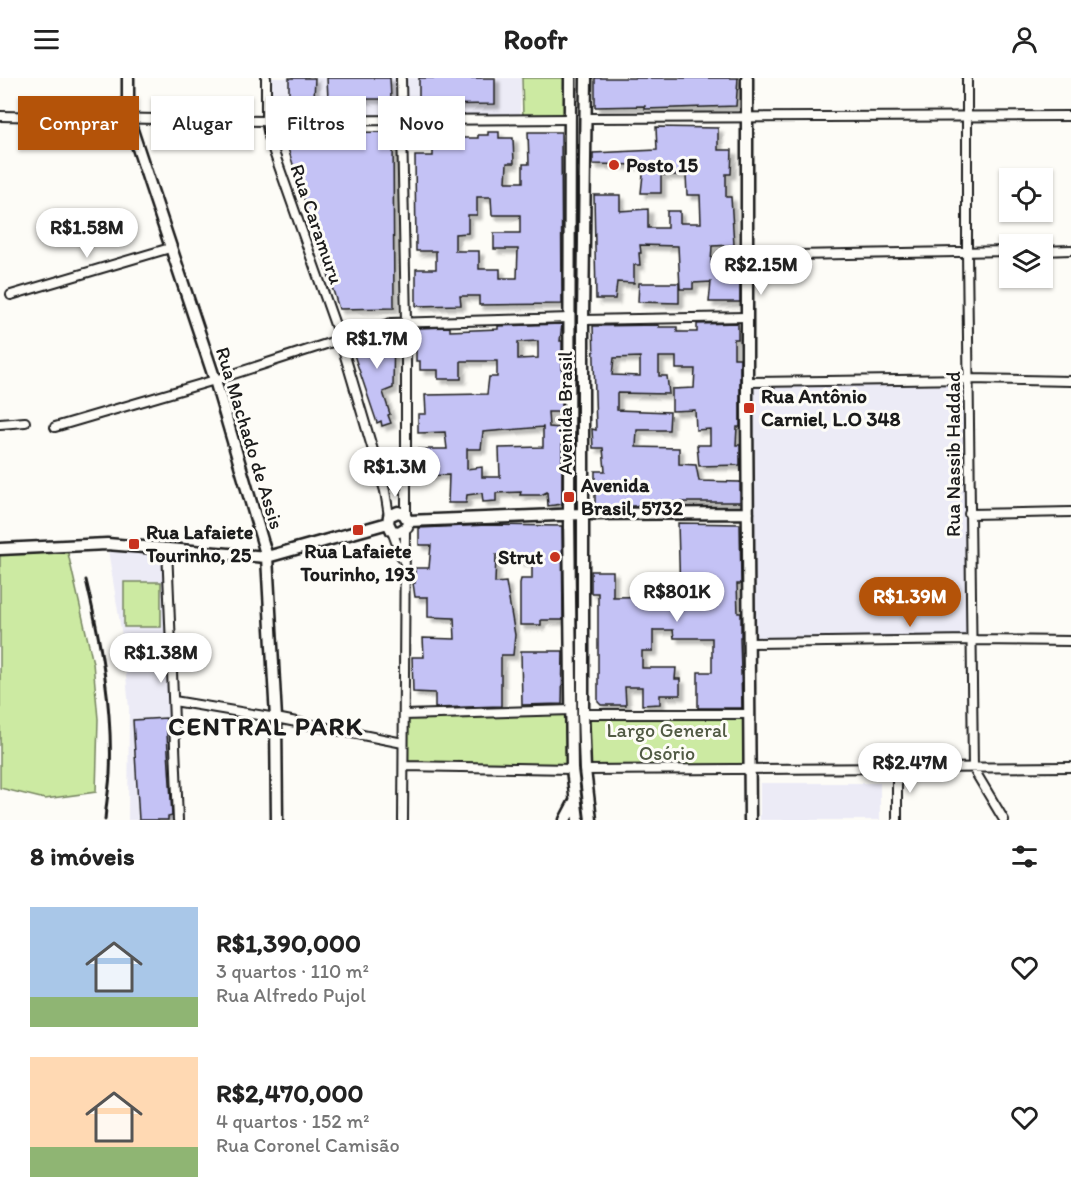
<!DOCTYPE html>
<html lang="pt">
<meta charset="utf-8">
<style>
body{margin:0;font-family:Itim,sans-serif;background:#f2f2f2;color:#222;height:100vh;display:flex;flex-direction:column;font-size:22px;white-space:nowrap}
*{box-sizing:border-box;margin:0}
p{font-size:20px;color:#767676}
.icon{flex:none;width:33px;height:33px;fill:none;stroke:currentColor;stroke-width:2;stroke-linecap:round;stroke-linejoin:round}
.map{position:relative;height:742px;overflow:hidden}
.panel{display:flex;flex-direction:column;background:#fff;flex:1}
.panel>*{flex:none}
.hud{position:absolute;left:18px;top:18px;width:600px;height:54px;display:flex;gap:12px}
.controls{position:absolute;left:999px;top:90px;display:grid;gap:12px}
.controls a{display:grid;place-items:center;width:54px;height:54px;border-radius:0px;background:#fff;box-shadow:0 2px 4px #0004;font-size:30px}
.price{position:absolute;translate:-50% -51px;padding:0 14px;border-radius:21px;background:#fff;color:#222;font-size:20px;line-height:39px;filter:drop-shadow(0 2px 3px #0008)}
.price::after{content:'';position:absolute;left:50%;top:36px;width:18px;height:14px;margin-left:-9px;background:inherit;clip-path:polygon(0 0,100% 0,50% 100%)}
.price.selected{background:#b45309;color:#fff}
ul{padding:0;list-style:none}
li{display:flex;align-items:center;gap:18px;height:150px;padding:0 30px}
li span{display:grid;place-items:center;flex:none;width:168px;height:120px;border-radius:0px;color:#555}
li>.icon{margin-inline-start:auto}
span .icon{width:72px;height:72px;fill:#fffc;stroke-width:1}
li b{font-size:26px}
h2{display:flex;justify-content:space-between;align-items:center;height:72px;padding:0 30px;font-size:26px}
.chip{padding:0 21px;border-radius:0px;background:#fff;box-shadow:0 2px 4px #0004;font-size:21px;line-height:54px}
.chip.selected{background:#b45309;color:#fff}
header{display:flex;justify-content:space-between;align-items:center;height:78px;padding:0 30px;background:#fff;font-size:27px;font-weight:800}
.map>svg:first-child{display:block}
.built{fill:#ecebf6}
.green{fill:#cceaa2;stroke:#74835f;stroke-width:1.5}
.water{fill:#7dced8;stroke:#56878d;stroke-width:1.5}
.building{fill:#c4c2f5;stroke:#1c1c1c;stroke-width:1.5;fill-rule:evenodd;filter:url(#shadow)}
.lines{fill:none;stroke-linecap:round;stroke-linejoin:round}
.street-casing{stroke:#1c1c1c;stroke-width:12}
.secondary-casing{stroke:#1c1c1c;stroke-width:15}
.street{stroke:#fdfcf7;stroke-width:8}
.secondary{stroke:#fdfcf7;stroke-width:10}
.rail{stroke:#1c1c1c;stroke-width:3}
.poi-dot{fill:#c8321e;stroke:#fdfcf7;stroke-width:2}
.labels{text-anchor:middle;stroke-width:6;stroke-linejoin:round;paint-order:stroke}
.poi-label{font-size:20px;font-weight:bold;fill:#1c1c1c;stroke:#fdfcf7;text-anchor:start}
.street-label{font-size:20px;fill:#1c1c1c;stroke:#fdfcf7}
.park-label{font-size:20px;fill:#515a44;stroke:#fdfcf7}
.district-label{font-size:26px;font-weight:bold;letter-spacing:1.5px;fill:#1c1c1c;stroke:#fdfcf7}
</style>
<header><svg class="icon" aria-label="menu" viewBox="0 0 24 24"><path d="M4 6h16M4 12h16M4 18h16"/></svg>Roofr<svg class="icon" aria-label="person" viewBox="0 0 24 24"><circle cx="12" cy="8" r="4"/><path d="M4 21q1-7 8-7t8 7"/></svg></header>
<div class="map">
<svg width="1071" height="742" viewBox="0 0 1071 742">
<defs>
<filter id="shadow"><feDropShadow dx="4.5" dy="4.5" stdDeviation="1.5" flood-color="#0004"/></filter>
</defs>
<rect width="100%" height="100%" fill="#fdfcf7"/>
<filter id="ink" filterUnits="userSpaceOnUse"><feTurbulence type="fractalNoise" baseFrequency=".0167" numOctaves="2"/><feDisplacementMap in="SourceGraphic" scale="12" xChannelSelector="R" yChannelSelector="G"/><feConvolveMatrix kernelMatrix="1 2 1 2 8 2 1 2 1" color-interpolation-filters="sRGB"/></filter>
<g filter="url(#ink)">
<!-- built -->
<path class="built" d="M266 0H401V42L266 43Z
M404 0H521L520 39H404Z
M966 306 972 562 749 565 747 309Z
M107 466 167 470 178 742H128L129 631 123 564Z
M760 705H880V742H760Z"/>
<!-- green -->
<path class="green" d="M522 0H567L566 39H523Z
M67 471 93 585 98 641 96 714 45 721 0 710V475Z
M124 504H161V549H124Z
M572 632V691L404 688V637Z
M583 636H749L751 691 585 692Z"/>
<!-- water -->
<path class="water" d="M903 513H939V531L903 532Z"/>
<!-- building -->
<path class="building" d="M289 0H315L314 20 289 18Z
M327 0H390L391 21H361V19L328 21Z
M419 0H495V26L419 27Z
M595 0H738L736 28 645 31V28L595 29Z
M656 49 718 50V72H732L731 96H726V119H731L734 167 712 168 711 185 731 187 730 201 740 202V224H709L711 204 693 205V211H680L678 168 640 167 641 175H639L640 187H634V205L617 204 615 221H596L594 117H620V133L648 131V150H667V133H680V145H701L700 117H687L686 97H661V115H641L644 87 593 86V75L657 72Z
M393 54 394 230 339 231 283 55Z
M488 54H499V60H513L514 85H507L506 104H523V86H529L528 54H561L562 226 479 227V218H460L461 227 416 228V191H436V173H416L415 78H433V55H459V60H478V57H488ZM477 119H491L492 137H520V155H494V171H518L517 200H500V191H479V173H455V156L468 155V137H477Z
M639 205H679V225L638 224Z
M738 245V261H734V280H740V349H737L736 367H740V387L699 388 697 367H710V351L696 352 695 332 672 333V311L694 310 695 291H676V279H659V298H667L669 316 617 315V332L670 334 669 352H637L636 369 679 370V386L696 387 699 403 740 404V424H669L638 428H595V393H605L603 370H593L592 351 596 352 593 248 659 247V249H677V254H697V246ZM640 279V298L612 297 614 280Z
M562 246 560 263H562V334H548L549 349 562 350V426L548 428 547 414 541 417H520L521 414 496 415V423L483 424 482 415 467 417 466 425H448L449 397 416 398 415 371H447L445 354 418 355V336H426L425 317 487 316 489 299H497V283H461V301H438V292H420V283H416V250L450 249V253L498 251V248ZM538 263V280L518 281V264ZM543 349V369L499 370 500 399H482V389L467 391V371H481L483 354Z
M391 252 394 254 393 310 383 314 390 336 388 337 391 345 382 348 381 343 377 345 350 265Z
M678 445 740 446 741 506H737L738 535H741V559H740L742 630H698V594H712V560H674L673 552H653V573H642V590H676L675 601H680V617H660V626L642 627V609H625L626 627H601L598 624V515H591V493H613V519L680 518Z
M487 447 562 448 563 542H541V547H520V505L521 501H532V483H519V477H496L495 505 506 504 515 557 513 577H501V628L435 630V615L413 614 412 579H424L423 560 455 561 454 540 428 539V519H415L413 505H415V490H429L431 467H419V450Z
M521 573H563L562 626 522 627Z
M166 640 172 738 168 739V742H139L133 642Z"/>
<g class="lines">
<!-- street casing -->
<g class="street-casing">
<path id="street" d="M266 0V43L270 63 340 261 385 413 389 438
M401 0 406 244V438
M967 0V174L973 690 1004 742
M0 38 266 43 569 41
M586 40 1071 38
M1042 173 1071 172
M746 178 1010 173
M11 217 170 170
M583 242 747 239
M747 304 969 301 1071 303
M0 346 25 344
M55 349 215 302 391 245 570 240
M969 436 1071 434
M392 453 402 480
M167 470 178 742
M749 565 972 562 1071 563
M174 623 276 640 403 665
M583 636H749
M404 637 572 632
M404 688 572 691
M585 692 1071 689
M403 742 405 452
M897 742V690"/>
</g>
<!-- secondary casing -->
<g class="secondary-casing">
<path id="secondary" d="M128 0V40L215 302 267 479 276 640 277 742
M570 0 569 437 572 691 578 742
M586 0 583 242V636L585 692 591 742
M747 0V330L750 742
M408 443 583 436 748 435
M388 445 392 453 399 454 407 449 408 443
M388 445 389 438 398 434 404 436 408 443
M0 471 107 466 267 479 388 445
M565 742 575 723"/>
</g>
<!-- street -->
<use href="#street" class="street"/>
<!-- secondary -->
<use href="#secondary" class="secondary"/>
<!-- rail -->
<path class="rail" d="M86 502C101 565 113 630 110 696 109 711 106 727 105 742"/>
</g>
</g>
<!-- markers -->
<g class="poi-dot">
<circle cx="614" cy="87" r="6"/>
<rect x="743" y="324" width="12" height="12" rx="3"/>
<rect x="563" y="413" width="12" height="12" rx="3"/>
<rect x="352" y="446" width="12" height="12" rx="3"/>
<rect x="128" y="460" width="12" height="12" rx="3"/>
<circle cx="555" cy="479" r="6"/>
</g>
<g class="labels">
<!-- poi labels -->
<g class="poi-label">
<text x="626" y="94">Posto 15</text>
<text x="761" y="325">Rua Antônio<tspan x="761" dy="23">Carniel, L.O 348</tspan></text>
<text x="581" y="414">Avenida<tspan x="581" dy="23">Brasil, 5732</tspan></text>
<text x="146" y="461">Rua Lafaiete<tspan x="146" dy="23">Tourinho, 25</tspan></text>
<text x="358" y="480" text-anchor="middle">Rua Lafaiete<tspan x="358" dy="23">Tourinho, 193</tspan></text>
<text x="543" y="486" text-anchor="end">Strut</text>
</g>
<!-- street labels -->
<g class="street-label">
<text transform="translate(317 146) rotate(71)" y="7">Rua Caramuru</text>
<text transform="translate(565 335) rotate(-90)" y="7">Avenida Brasil</text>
<text transform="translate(250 360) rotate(73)" y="7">Rua Machado de Assis</text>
<text transform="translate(953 376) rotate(-90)" y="7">Rua Nassib Haddad</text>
</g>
<!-- park labels -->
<g class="park-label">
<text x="667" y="659">Largo General<tspan x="667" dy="23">Osório</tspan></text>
</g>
<!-- district labels -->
<g class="district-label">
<text x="266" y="657">CENTRAL PARK</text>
</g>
</g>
</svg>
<div class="controls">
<a><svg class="icon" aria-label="locate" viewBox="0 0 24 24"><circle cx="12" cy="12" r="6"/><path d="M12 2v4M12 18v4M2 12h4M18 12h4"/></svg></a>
<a><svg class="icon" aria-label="layers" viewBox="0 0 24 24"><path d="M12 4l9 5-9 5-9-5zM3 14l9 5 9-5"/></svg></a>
</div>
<b class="price" style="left:87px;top:181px">R$1.58M</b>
<b class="price" style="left:761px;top:218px">R$2.15M</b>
<b class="price" style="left:377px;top:292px">R$1.7M</b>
<b class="price" style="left:395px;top:420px">R$1.3M</b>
<b class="price" style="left:677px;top:545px">R$801K</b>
<b class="price selected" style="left:910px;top:550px">R$1.39M</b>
<b class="price" style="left:161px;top:606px">R$1.38M</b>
<b class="price" style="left:910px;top:716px">R$2.47M</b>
<div class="hud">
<a class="chip selected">Comprar</a>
<a class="chip">Alugar</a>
<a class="chip">Filtros</a>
<a class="chip">Novo</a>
</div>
</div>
<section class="panel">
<h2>8 imóveis<svg class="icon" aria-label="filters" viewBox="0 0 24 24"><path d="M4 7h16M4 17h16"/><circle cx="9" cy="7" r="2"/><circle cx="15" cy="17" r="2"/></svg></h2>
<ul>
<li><span style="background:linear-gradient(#a9c7e8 75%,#8fb573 0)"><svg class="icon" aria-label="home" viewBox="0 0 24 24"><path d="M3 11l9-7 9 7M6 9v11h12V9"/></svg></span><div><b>R$1,390,000</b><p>3 quartos · 110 m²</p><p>Rua Alfredo Pujol</p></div><svg class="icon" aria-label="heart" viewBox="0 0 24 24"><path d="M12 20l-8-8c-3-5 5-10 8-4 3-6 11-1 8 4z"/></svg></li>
<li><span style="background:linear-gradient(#ffd9b3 75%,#8fb573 0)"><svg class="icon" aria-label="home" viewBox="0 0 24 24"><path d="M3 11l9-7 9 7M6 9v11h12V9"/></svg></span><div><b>R$2,470,000</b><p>4 quartos · 152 m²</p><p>Rua Coronel Camisão</p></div><svg class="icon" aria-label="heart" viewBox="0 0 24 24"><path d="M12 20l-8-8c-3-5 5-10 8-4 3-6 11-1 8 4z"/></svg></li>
</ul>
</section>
